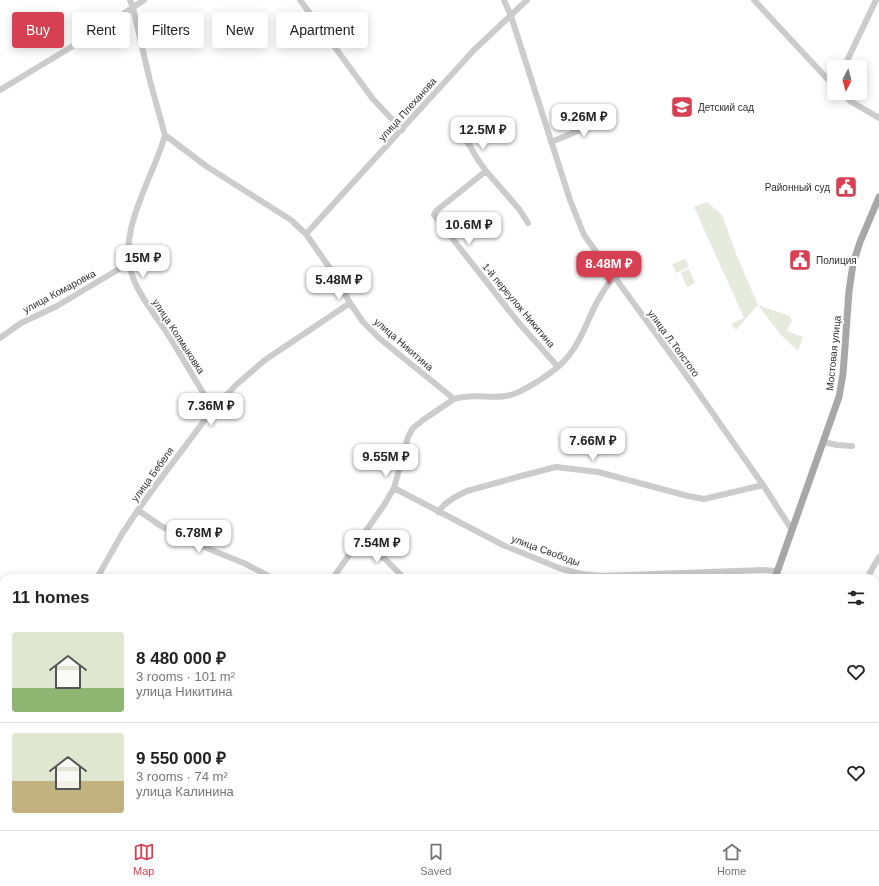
<!DOCTYPE html>
<meta charset="utf-8">
<style>
body{margin:0;font-family:Arial,sans-serif;background:#f6f6f6;color:#222;height:100vh;display:flex;flex-direction:column;font-size:15px;white-space:nowrap}
*{box-sizing:border-box;margin:0}
p{font-size:13px;color:#767676}
.icon{flex:none;width:22px;height:22px;fill:none;stroke:currentColor;stroke-width:2;stroke-linecap:round;stroke-linejoin:round}
.map{position:relative;flex:1;overflow:hidden}
.panel{position:absolute;left:0px;top:574px;width:879px;height:256px;display:flex;flex-direction:column;background:#fff;border-radius:12px 12px 0 0;box-shadow:0 2px 10px #0003}
.panel>*{flex:none}
.banner{position:absolute;left:12px;top:12px;width:400px;height:36px;display:flex;gap:8px}
.needle{width:26px;rotate:186deg}
.fabs{position:absolute;left:827px;top:60px;display:grid;gap:8px}
.fabs a{display:grid;place-items:center;width:40px;height:40px;border-radius:4px;background:#fff;box-shadow:0 2px 10px #0003;font-size:20px}
.price{position:absolute;translate:-50% -34px;padding:0 9px;border-radius:8px;background:#fff;color:#222;font-size:13px;line-height:26px;filter:drop-shadow(0 1px 2px #0008)}
.price::after{content:'';position:absolute;left:50%;top:24px;width:12px;height:9px;margin-left:-6px;background:inherit;clip-path:polygon(0 0,100% 0,50% 100%)}
.price.active{background:#d74053;color:#fff}
ul{padding:0;list-style:none}
li{display:flex;align-items:center;gap:12px;height:100px;padding:0 12px}
li+li{border-top:1px solid #e0e0e0}
li span{display:grid;place-items:center;flex:none;width:112px;height:80px;border-radius:4px;color:#555}
li>.icon{margin-inline-start:auto}
span .icon{width:48px;height:48px;fill:#fffc;stroke-width:1}
li b{font-size:17px}
h2{display:flex;justify-content:space-between;align-items:center;height:48px;padding:0 12px;font-size:17px}
.chip{padding:0 14px;border-radius:4px;background:#fff;box-shadow:0 2px 10px #0003;font-size:14px;line-height:36px}
.chip.active{background:#d74053;color:#fff}
.dock{display:flex;justify-content:space-around;align-items:center;height:56px;border-top:1px solid #e0e0e0;background:#fff;font-size:11px;color:#767676}
.dock a{display:grid;justify-items:center;gap:2px}
.dock .active{color:#d74053}
.map>svg:first-child{display:block}
.green{fill:#e6ebde}
.lines{fill:none;stroke-linecap:round;stroke-linejoin:round}
.minor{stroke:#ccc;stroke-width:6}
.major{stroke:#a7a7a7;stroke-width:7}
.labels{text-anchor:middle;stroke-width:4;stroke-linejoin:round;paint-order:stroke}
.poi-label{font-size:10px;fill:#2f2f2f;stroke:#fff;text-anchor:start}
.street-label{font-size:10px;fill:#2f2f2f;stroke:#fff}
</style>
<div class="map">
<svg width="879" height="830" viewBox="0 0 879 830">
<rect width="100%" height="100%" fill="#fff"/>
<!-- green -->
<path class="green" d="M707 202 722 215 737 256 758 305 790 316 792 321 787 331 803 337 798 351 780 334 758 305 736 330 731 324 744 318 694 207Z
M685 259 689 267 676 273 672 264Z
M689 269 695 283 687 287 681 273Z
M875 765 879 769V830H618L622 826H875Z"/>
<g class="lines">
<!-- minor -->
<path class="minor" d="M130 0 133 8 150 81 165 135 206 166 291 220 306 234 334 274 350 303 363 322 379 338 454 399C474 392 495 401 514 394 527 389 556 371 565 360 580 344 587 321 597 302 602 293 608 284 614 276
M300 0 373 99 402 130
M504 0 511 16 570 200 584 235 686 375 763 485 792 530
M754 0 834 86
M844 67 876 0
M0 90 93 34 144 0
M842 93 850 101 879 118
M165 135C156 167 138 197 131 229 120 277 145 299 169 336 184 360 198 385 213 409
M467 141 478 160 486 171
M551 142 610 118
M528 223 519 209 486 171 436 211 434 215 518 322 558 367
M306 234 474 50 527 0
M0 338 21 323 57 306 129 263
M823 442 837 445 852 446
M394 488 503 545 559 568 581 574 602 576 763 570 777 571
M138 510 161 526 209 549 246 564 272 578
M438 512 445 504 455 497 467 491 521 476 556 467 598 472 688 496 704 499 763 485
M360 540 385 559 404 578
M97 578 122 534 138 510 156 485 213 409 236 385 265 360 350 303
M333 578 384 505 394 488 408 437 413 428 423 420 454 399
M867 578 879 557
M0 817 4 811
M299 826 303 830
M159 830 163 826
M257 830 261 826
M337 830 341 826
M423 830 427 826
M613 830 617 826"/>
<!-- major -->
<path class="major" d="M775 578 839 397 843 374 849 291 853 264 860 242 879 197
M875 748 879 753"/>
</g>
<!-- icons -->
<defs>
<g id="school-square" transform="scale(1.15)"><rect x="-9" y="-9" width="18" height="18" rx="4" fill="#d74053" stroke="#fff"/><path d="M0-5L7-2L0 1L-7-2ZM-4 1L0 2.5L4 1V4Q0 6-4 4Z" fill="#fff"/></g>
<g id="civic-square" transform="scale(1.15)"><rect x="-9" y="-9" width="18" height="18" rx="4" fill="#d74053" stroke="#fff"/><path d="M-.6-6.5H3V-4.5H.6V-3L4-1V1h2V6H-6V1h2V-1L-.6-3ZM-1.2 2.5V6h2.4V2.5Z" fill="#fff"/></g>
</defs>
<g fill-rule="evenodd">
<use href="#school-square" x="682" y="107"/>
<use href="#civic-square" x="846" y="187"/>
<use href="#civic-square" x="800" y="260"/>
</g>
<g class="labels">
<!-- poi labels -->
<g class="poi-label">
<text x="698" y="111">Детский сад</text>
<text x="830" y="191" text-anchor="end">Районный суд</text>
<text x="816" y="264">Полиция</text>
</g>
<!-- street labels -->
<g class="street-label">
<text transform="translate(407 109) rotate(-48)" y="4">улица Плеханова</text>
<text transform="translate(59 291) rotate(-28)" y="4">улица Комаровка</text>
<text transform="translate(519 305) rotate(50)" y="4">1-й переулок Никитина</text>
<text transform="translate(179 336) rotate(57)" y="4">улица Колмыковка</text>
<text transform="translate(674 343) rotate(54)" y="4">улица Л.Толстого</text>
<text transform="translate(404 344) rotate(41)" y="4">улица Никитина</text>
<text transform="translate(833 353) rotate(-84)" y="4">Мостовая улица</text>
<text transform="translate(152 474) rotate(-54)" y="4">улица Бебеля</text>
<text transform="translate(546 550) rotate(20)" y="4">улица Свободы</text>
</g>
</g>
</svg>
<div class="fabs">
<a><svg class="needle" viewBox="-14 -14 28 28"><path d="M0-13l5 13h-10z" fill="#e53935"/><path d="M0 13l5-13h-10z" fill="#767676"/></svg></a>
</div>
<b class="price" style="left:584px;top:138px">9.26M ₽</b>
<b class="price" style="left:483px;top:151px">12.5M ₽</b>
<b class="price" style="left:469px;top:246px">10.6M ₽</b>
<b class="price" style="left:143px;top:279px">15M ₽</b>
<b class="price active" style="left:609px;top:285px">8.48M ₽</b>
<b class="price" style="left:339px;top:301px">5.48M ₽</b>
<b class="price" style="left:211px;top:427px">7.36M ₽</b>
<b class="price" style="left:593px;top:462px">7.66M ₽</b>
<b class="price" style="left:386px;top:478px">9.55M ₽</b>
<b class="price" style="left:199px;top:554px">6.78M ₽</b>
<b class="price" style="left:377px;top:564px">7.54M ₽</b>
<div class="banner">
<a class="chip active">Buy</a>
<a class="chip">Rent</a>
<a class="chip">Filters</a>
<a class="chip">New</a>
<a class="chip">Apartment</a>
</div>
<section class="panel">
<h2>11 homes<svg class="icon" aria-label="filters" viewBox="0 0 24 24"><path d="M4 7h16M4 17h16"/><circle cx="9" cy="7" r="2"/><circle cx="15" cy="17" r="2"/></svg></h2>
<ul>
<li><span style="background:linear-gradient(#dfe7d0 70%,#8fb573 0)"><svg class="icon" aria-label="home" viewBox="0 0 24 24"><path d="M3 11l9-7 9 7M6 9v11h12V9"/></svg></span><div><b>8 480 000 ₽</b><p>3 rooms · 101 m²</p><p>улица Никитина</p></div><svg class="icon" aria-label="heart" viewBox="0 0 24 24"><path d="M12 20l-8-8c-3-5 5-10 8-4 3-6 11-1 8 4z"/></svg></li>
<li><span style="background:linear-gradient(#dfe7d0 60%,#c2b280 0)"><svg class="icon" aria-label="home" viewBox="0 0 24 24"><path d="M3 11l9-7 9 7M6 9v11h12V9"/></svg></span><div><b>9 550 000 ₽</b><p>3 rooms · 74 m²</p><p>улица Калинина</p></div><svg class="icon" aria-label="heart" viewBox="0 0 24 24"><path d="M12 20l-8-8c-3-5 5-10 8-4 3-6 11-1 8 4z"/></svg></li>
</ul>
</section>
</div>
<nav class="dock">
<a class="active"><svg class="icon" aria-label="map" viewBox="0 0 24 24"><path d="M3 6l6-2 6 2 6-2v14l-6 2-6-2-6 2zM9 4v14M15 6v14"/></svg>Map</a>
<a><svg class="icon" aria-label="saved" viewBox="0 0 24 24"><path d="M7 4h10v16l-5-4-5 4z"/></svg>Saved</a>
<a><svg class="icon" aria-label="home" viewBox="0 0 24 24"><path d="M3 11l9-7 9 7M6 9v11h12V9"/></svg>Home</a>
</nav>
